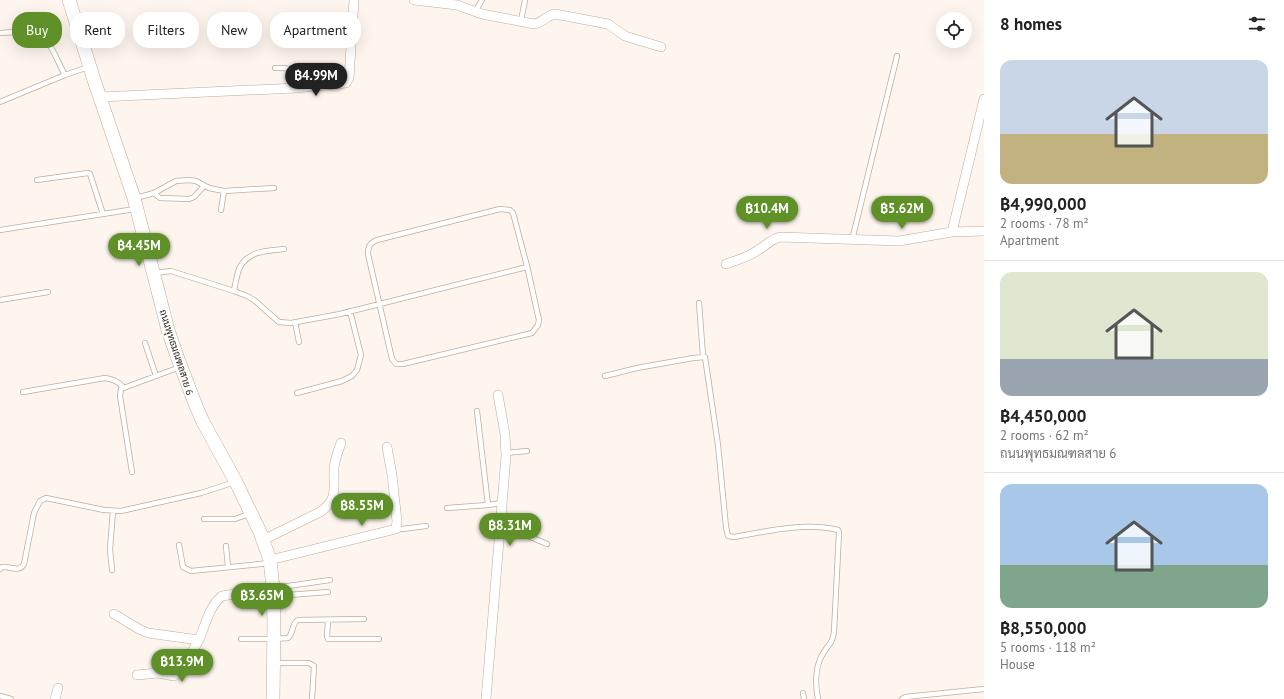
<!DOCTYPE html>
<meta charset="utf-8">
<style>
body{margin:0;font-family:"PT Sans",Sarabun,sans-serif;background:#f2f2f2;color:#222;height:100vh;display:flex;flex-direction:column;font-size:15px;white-space:nowrap}
*{box-sizing:border-box;margin:0}
p{font-size:13px;color:#767676}
.icon{flex:none;width:22px;height:22px;fill:none;stroke:currentColor;stroke-width:2;stroke-linecap:round;stroke-linejoin:round}
.map{position:relative;flex:1;overflow:hidden}
.drawer{display:flex;flex-direction:column;background:#fff;width:300px}
.drawer>*{flex:none}
.banner{position:absolute;left:12px;top:12px;width:380px;height:36px;display:flex;gap:8px}
.tools{position:absolute;left:936px;top:12px;display:grid;gap:8px}
.tools a{display:grid;place-items:center;width:36px;height:36px;border-radius:50%;background:#fff;box-shadow:0 4px 16px #0002;font-size:20px}
.price{position:absolute;translate:-50% -34px;padding:0 9px;border-radius:14px;background:#5f9128;color:#fff;font-size:13px;line-height:26px;filter:drop-shadow(0 1px 2px #0008)}
.price::after{content:'';position:absolute;left:50%;top:24px;width:12px;height:9px;margin-left:-6px;background:inherit;clip-path:polygon(0 0,100% 0,50% 100%)}
.price.current{background:#222;color:#fff}
ul{padding:0;list-style:none}
li{display:grid;align-content:center;gap:8px;height:212px;padding:0 16px}
li+li{border-top:1px solid #e0e0e0}
li span{display:grid;place-items:center;height:124px;border-radius:12px;color:#555}
li>.icon{margin-inline-start:auto}
span .icon{width:72px;height:72px;fill:#fffc;stroke-width:1}
li b{font-size:17px}
h2{display:flex;justify-content:space-between;align-items:center;height:48px;padding:0 16px;font-size:17px}
.pill{padding:0 14px;border-radius:16px;background:#fff;box-shadow:0 4px 16px #0002;font-size:14px;line-height:36px}
.pill.current{background:#5f9128;color:#fff}
main{display:flex;flex:1;min-height:0}
.map>svg:first-child{display:block}
.lines{fill:none;stroke-linecap:round;stroke-linejoin:round}
.service-casing{stroke:#bfac9b;stroke-width:6}
.minor-casing{stroke:#bfac9b;stroke-width:10}
.secondary-casing{stroke:#bfac9b;stroke-width:14}
.service{stroke:#fff;stroke-width:4.5}
.minor{stroke:#fff;stroke-width:9}
.secondary{stroke:#fff;stroke-width:13}
.labels{text-anchor:middle;stroke-width:3.5;stroke-linejoin:round;paint-order:stroke}
.street-label{font-size:10px;fill:#2e2720;stroke:#fff}
</style>
<main>
<div class="map">
<svg width="984" height="699" viewBox="0 0 984 699">
<rect width="100%" height="100%" fill="#fdf5ee"/>
<g class="lines">
<!-- service casing -->
<g class="service-casing">
<path id="service" d="M475 12 482 0
M521 21 525 0
M0 33C15 32 38 29 48 43 55 52 59 65 65 75
M275 68C281 68 290 67 295 71L296 88
M0 102 65 75 88 67
M37 180 88 173 90 174 103 214
M154 193 160 198 189 199 194 197 204 186
M136 198 154 193 176 181 189 180 196 181 209 188 224 191 274 188
M500 209 510 210 513 213 527 266 539 320 538 325 532 333 403 364H396L392 359 368 254C368 246 370 243 377 240Z
M221 210 224 191
M0 230 135 209
M852 240 897 56
M155 273 171 271 234 291 247 296 254 300 279 322 291 323 340 314 527 267
M234 291C235 284 237 276 239 269 248 250 267 251 284 249
M0 300 48 292
M699 303 703 356
M295 322 299 342
M145 343 156 376
M605 376 637 368 693 358 705 357 718 445 726 527 728 536 734 537C769 531 803 522 838 530L839 532 834 632C832 644 830 642 824 652 815 665 815 684 818 699
M23 392 105 378C113 379 118 381 123 387
M297 393 342 381 352 376 357 370 361 355 350 311
M477 411 488 505 502 503
M506 453 527 451
M132 472 120 396 121 389 180 367
M447 508 488 505
M204 519H235L249 514
M396 529H402L426 526
M500 532 528 536 547 544
M179 545 183 567 191 571 270 563
M226 546 228 567
M0 569 2 567C10 566 19 573 24 564L34 513 40 501 46 498 104 510 121 511 201 493 235 482
M112 570 110 549 113 511
M274 588 330 580
M275 596 328 592
M328 620 327 637 328 639H379
M241 639H274L288 638C294 633 291 624 298 620L364 619
M275 663H309L312 665 314 666 312 699
M803 693 804 699
M0 696 11 699
M902 699 905 697 984 689"/>
</g>
<!-- minor casing -->
<g class="minor-casing">
<path id="minor" d="M414 0 457 5 482 14 534 24C543 23 545 16 555 14L608 24 625 36 661 47
M100 97 296 88 346 83 349 78 354 0
M952 232 984 99
M726 264C737 260 749 257 758 250 767 245 769 240 780 237L899 241 952 232 984 231
M263 540 320 512C339 499 333 488 334 468 335 459 338 451 341 443
M270 560 396 529 397 521 392 475 387 447
M114 614 139 629 148 633 199 640C205 625 210 605 222 596L273 588
M137 675 158 673 174 676C185 668 192 651 199 640
M55 699 58 688
M486 699 506 456 505 434 498 395"/>
</g>
<!-- secondary casing -->
<g class="secondary-casing">
<path id="secondary" d="M69 0 94 80 134 198 168 330 178 359 196 406 203 422 236 482 260 532 270 560 273 588 274 626 273 699"/>
</g>
<!-- service -->
<use href="#service" class="service"/>
<!-- minor -->
<use href="#minor" class="minor"/>
<!-- secondary -->
<use href="#secondary" class="secondary"/>
</g>
<g class="labels">
<!-- street labels -->
<g class="street-label">
<text transform="translate(177 352) rotate(72)" y="4">ถนนพุทธมณฑลสาย 6</text>
</g>
</g>
</svg>
<div class="tools">
<a><svg class="icon" aria-label="locate" viewBox="0 0 24 24"><circle cx="12" cy="12" r="6"/><path d="M12 2v4M12 18v4M2 12h4M18 12h4"/></svg></a>
</div>
<b class="price current" style="left:316px;top:97px">฿4.99M</b>
<b class="price" style="left:767px;top:230px">฿10.4M</b>
<b class="price" style="left:902px;top:230px">฿5.62M</b>
<b class="price" style="left:139px;top:267px">฿4.45M</b>
<b class="price" style="left:362px;top:527px">฿8.55M</b>
<b class="price" style="left:510px;top:547px">฿8.31M</b>
<b class="price" style="left:262px;top:617px">฿3.65M</b>
<b class="price" style="left:182px;top:683px">฿13.9M</b>
<div class="banner">
<a class="pill current">Buy</a>
<a class="pill">Rent</a>
<a class="pill">Filters</a>
<a class="pill">New</a>
<a class="pill">Apartment</a>
</div>
</div>
<section class="drawer">
<h2>8 homes<svg class="icon" aria-label="filters" viewBox="0 0 24 24"><path d="M4 7h16M4 17h16"/><circle cx="9" cy="7" r="2"/><circle cx="15" cy="17" r="2"/></svg></h2>
<ul>
<li><span style="background:linear-gradient(#c9d6e8 60%,#c2b280 0)"><svg class="icon" aria-label="home" viewBox="0 0 24 24"><path d="M3 11l9-7 9 7M6 9v11h12V9"/></svg></span><div><b>฿4,990,000</b><p>2 rooms · 78 m²</p><p>Apartment</p></div></li>
<li><span style="background:linear-gradient(#dfe7d0 70%,#9aa5b1 0)"><svg class="icon" aria-label="home" viewBox="0 0 24 24"><path d="M3 11l9-7 9 7M6 9v11h12V9"/></svg></span><div><b>฿4,450,000</b><p>2 rooms · 62 m²</p><p>ถนนพุทธมณฑลสาย 6</p></div></li>
<li><span style="background:linear-gradient(#a9c7e8 65%,#7fa58c 0)"><svg class="icon" aria-label="home" viewBox="0 0 24 24"><path d="M3 11l9-7 9 7M6 9v11h12V9"/></svg></span><div><b>฿8,550,000</b><p>5 rooms · 118 m²</p><p>House</p></div></li>
</ul>
</section>
</main>
